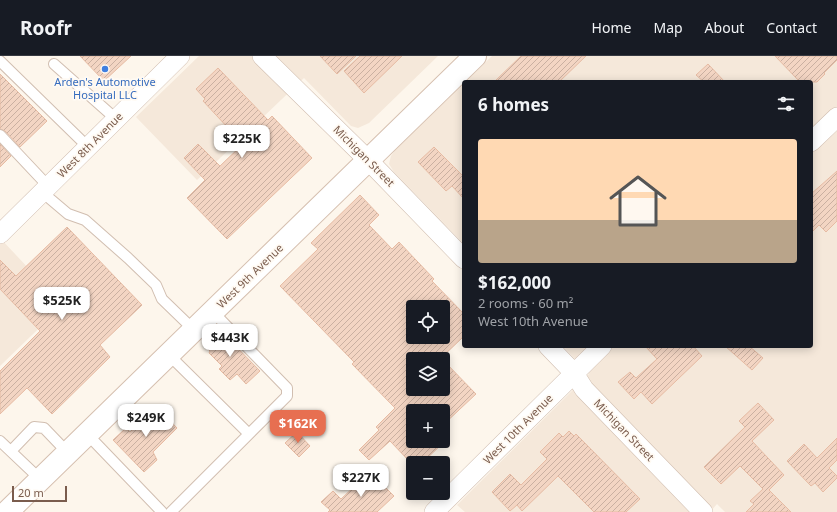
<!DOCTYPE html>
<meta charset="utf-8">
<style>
body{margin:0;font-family:"Noto Sans",sans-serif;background:#20242c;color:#f1f3f6;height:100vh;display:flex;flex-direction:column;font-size:15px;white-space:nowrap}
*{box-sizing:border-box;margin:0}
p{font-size:13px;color:#9ea1a6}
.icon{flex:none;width:22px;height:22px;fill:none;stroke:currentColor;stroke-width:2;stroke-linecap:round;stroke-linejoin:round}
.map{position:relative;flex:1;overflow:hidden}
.panel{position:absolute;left:462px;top:24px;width:351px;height:268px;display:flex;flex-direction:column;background:#171b24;border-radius:4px;box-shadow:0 2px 10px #0003}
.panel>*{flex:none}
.controls{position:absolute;left:406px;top:244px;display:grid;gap:8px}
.controls a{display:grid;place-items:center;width:44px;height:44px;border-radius:4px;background:#171b24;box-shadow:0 2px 10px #0003;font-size:20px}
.scale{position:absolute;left:12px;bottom:10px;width:55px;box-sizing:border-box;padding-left:4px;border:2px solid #7a5c4d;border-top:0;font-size:11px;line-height:14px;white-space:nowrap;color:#7a5c4d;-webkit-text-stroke:3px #fffaf3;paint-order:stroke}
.price{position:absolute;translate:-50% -34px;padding:0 9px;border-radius:8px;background:#fff;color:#222;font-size:13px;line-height:26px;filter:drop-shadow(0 1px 2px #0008)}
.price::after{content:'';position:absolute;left:50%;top:24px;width:12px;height:9px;margin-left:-6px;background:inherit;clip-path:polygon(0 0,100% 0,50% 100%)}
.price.current{background:#e76f51;color:#fff}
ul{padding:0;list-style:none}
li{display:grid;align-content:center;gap:8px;height:212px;padding:0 16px}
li+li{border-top:1px solid #363941}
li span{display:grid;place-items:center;height:124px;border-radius:4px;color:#555}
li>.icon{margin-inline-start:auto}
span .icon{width:72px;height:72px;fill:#fffc;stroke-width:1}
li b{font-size:17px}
h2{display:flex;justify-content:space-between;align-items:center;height:48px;padding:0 16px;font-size:17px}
header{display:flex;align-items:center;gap:24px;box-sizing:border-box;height:56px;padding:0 20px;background:#171b24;border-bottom:1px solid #363941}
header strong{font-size:19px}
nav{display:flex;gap:22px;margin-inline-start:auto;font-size:14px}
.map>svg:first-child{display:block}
.residential{fill:#f5e8da}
.building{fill:url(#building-hatch);stroke:#e6bba3;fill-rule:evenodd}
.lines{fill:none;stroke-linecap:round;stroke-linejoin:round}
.lane-casing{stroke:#d1beb0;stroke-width:12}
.street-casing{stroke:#d1beb0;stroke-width:20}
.secondary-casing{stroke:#d6c0b0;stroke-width:24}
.lane{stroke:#fff;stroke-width:10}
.street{stroke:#fff;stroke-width:19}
.secondary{stroke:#fff;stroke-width:22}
.shop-dot{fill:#3f7fe0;stroke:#fffaf3;stroke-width:1.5}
.labels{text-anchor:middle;stroke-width:3.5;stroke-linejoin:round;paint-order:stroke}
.shop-label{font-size:11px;fill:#366cbe;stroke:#fffaf3}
.street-label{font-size:11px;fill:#7a5c4d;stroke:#fffaf3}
</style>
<header>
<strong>Roofr</strong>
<nav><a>Home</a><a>Map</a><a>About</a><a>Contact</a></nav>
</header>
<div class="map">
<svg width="837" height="456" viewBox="0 0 837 456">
<defs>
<pattern id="building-hatch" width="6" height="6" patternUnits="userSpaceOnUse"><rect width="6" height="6" fill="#f3d5c3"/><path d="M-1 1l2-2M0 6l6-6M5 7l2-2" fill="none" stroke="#cab0a1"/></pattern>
</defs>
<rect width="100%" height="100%" fill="#fdf6ec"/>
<!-- residential -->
<path class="residential" d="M199 0H438L369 67 358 72 351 70 304 22 197 124 136 61Z
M492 0H837V456H725L717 448 710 456H465L457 449 589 318 563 290H811V26H465Z
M464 27V188L394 116 389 108 391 100 396 93Z
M0 182 63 249 0 310Z"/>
<!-- building -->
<path class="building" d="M80 0H131L104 25Z
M320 0H356L337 18Z
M360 0H402L364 37 344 15Z
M521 0H586L559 26H494Z
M775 0H837V4L824 17 825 18 817 26H800Z
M708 8 725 26H704L696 19Z
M218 12 268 64 272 60 312 102 227 183 187 142 205 124 184 102 198 88 220 110 243 88 203 45 205 43 196 33Z
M0 18 47 65 20 91 5 75 0 73Z
M0 88 11 100 0 111Z
M434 91 464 121V143L452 130 446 135 418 106Z
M837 115V165L826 176 819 169 811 177V138Z
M360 139 379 159 369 169 392 193 399 186 434 223 432 225 464 258V280L440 303H413V333H443V304L476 338 443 369V355H413V385H445L422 407H411L390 385 369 404 359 394 379 374 376 371 395 352 352 308 354 306 280 230 318 193 311 187ZM413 251H443V281H413Z
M67 171 142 249 100 289 110 301 52 358 27 332 0 358V315L40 275 0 233V204L16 220Z
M219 273 260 315 246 328 237 318 230 324 219 313 222 310 209 297 210 295 203 288Z
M645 290H693L702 300 652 348 641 336 634 343 618 326 630 316 636 322 657 303Z
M725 290H749L763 302 752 314Z
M758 347 774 364 752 385 784 419 769 434 791 456H746L754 448 750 445 763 433 740 410 721 428 704 411 745 371 739 365Z
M156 350 177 372 153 396 157 404 144 416 113 384 126 372 130 376Z
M569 375 574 380 576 378 640 443 626 456H594L558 420 522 455 517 449 510 455 492 436 510 418 521 429 547 403 540 396 559 377 563 381Z
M297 376 310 390 299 401 285 387Z
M837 382V404L829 412 837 420V422L823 436 815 427 811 430 787 405 804 388 817 402Z
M370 416 394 440 377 456H328L330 454 321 446 333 435 341 443Z"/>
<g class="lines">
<!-- lane casing -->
<g class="lane-casing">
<path id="lane" d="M0 5 88 91
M54 8 116 63
M0 79 48 130
M42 136 68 158 85 164 128 202 156 229 162 243 194 274
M169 299 249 378 287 340V332L213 256
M87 378 162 456
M0 385 41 424
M11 395 34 371 44 372 68 397
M171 456 249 378"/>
</g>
<!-- street casing -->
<g class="street-casing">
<path id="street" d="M262 0 368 104 464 203
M811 86 837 61
M0 178 180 0
M548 290 574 317 584 333 703 456
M434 456 602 290"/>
</g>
<!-- secondary casing -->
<g class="secondary-casing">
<path id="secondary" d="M7 456 475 0"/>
</g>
<!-- lane -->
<use href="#lane" class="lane"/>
<!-- street -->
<use href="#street" class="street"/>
<!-- secondary -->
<use href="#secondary" class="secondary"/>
</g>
<!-- markers -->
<circle class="shop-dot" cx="105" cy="13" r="4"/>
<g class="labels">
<!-- shop labels -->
<g class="shop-label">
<text x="105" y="30">Arden's Automotive<tspan x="105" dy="13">Hospital LLC</tspan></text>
</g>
<!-- street labels -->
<g class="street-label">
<text transform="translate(90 89) rotate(-45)" y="4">West 8th Avenue</text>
<text transform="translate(364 100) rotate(45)" y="4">Michigan Street</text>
<text transform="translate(250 220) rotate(-44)" y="4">West 9th Avenue</text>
<text transform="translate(518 373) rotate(-45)" y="4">West 10th Avenue</text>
<text transform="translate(624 374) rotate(46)" y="4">Michigan Street</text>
</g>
</g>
</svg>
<div class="controls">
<a><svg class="icon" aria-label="locate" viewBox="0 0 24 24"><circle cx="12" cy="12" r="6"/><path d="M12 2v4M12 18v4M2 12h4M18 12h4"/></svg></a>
<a><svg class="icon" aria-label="layers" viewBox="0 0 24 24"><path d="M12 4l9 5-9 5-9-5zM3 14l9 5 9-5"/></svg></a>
<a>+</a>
<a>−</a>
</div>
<div class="scale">20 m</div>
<b class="price" style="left:242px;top:103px">$225K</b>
<b class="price" style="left:62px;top:265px">$525K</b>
<b class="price" style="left:230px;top:302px">$443K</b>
<b class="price" style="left:146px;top:382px">$249K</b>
<b class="price current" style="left:298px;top:388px">$162K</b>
<b class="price" style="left:361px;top:442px">$227K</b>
<section class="panel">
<h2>6 homes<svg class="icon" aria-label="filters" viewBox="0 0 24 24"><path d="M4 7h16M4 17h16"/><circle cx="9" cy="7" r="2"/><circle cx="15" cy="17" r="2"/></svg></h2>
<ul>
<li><span style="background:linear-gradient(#ffd9b3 65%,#b9a48a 0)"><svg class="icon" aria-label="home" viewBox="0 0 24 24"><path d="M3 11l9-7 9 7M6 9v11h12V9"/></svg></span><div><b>$162,000</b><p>2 rooms · 60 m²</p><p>West 10th Avenue</p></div></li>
</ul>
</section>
</div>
